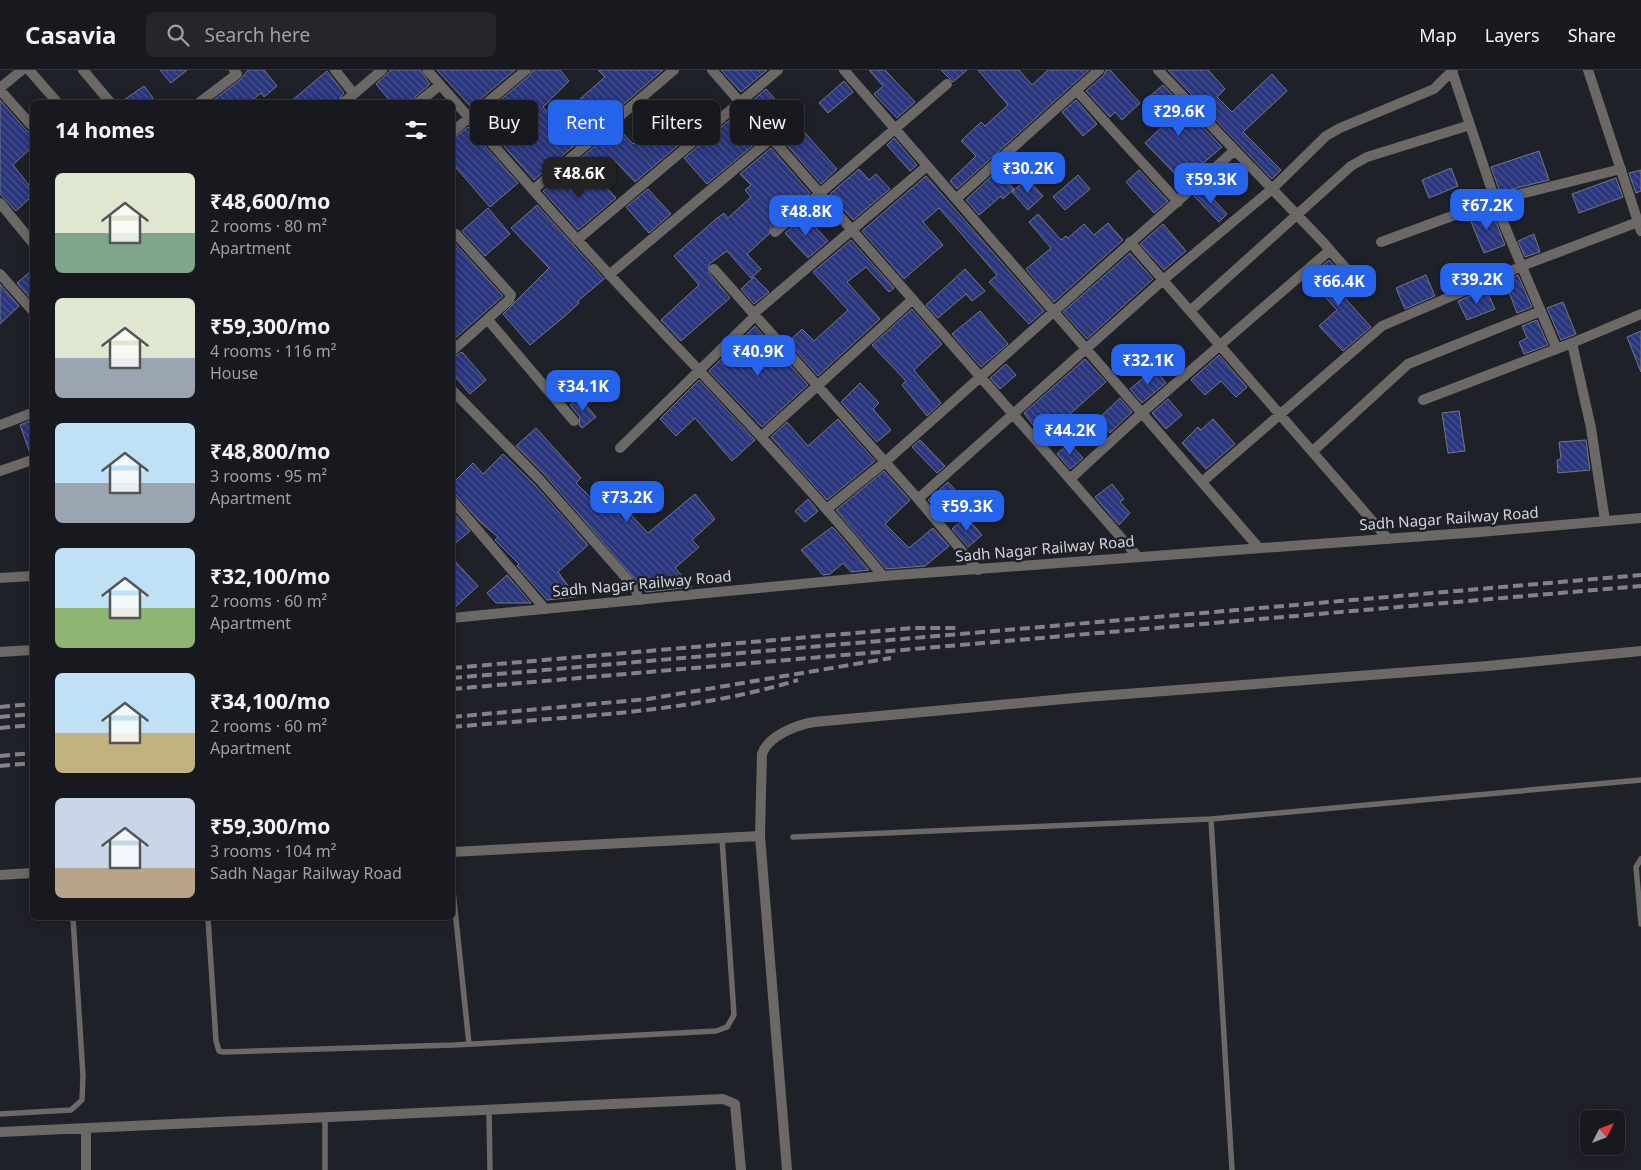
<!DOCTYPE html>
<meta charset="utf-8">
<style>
body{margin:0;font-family:"Noto Sans",sans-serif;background:#24262b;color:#f1f3f6;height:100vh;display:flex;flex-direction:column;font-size:19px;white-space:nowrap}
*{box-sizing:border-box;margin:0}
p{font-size:16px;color:#9ea0a4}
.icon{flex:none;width:28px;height:28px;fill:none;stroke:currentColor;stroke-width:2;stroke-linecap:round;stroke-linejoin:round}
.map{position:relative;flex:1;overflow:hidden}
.sheet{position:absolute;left:30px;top:30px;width:425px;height:820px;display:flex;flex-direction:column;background:#17191e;border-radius:8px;box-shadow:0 2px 12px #0003,0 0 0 1px #36383c}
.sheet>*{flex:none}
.hud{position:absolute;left:470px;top:30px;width:475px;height:45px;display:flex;gap:10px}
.needle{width:32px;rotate:48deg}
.buttons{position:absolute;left:1580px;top:1040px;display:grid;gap:10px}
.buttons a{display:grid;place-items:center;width:45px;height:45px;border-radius:8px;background:#17191e;box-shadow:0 2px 12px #0003,0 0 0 1px #36383c;font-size:25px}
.price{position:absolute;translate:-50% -42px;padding:0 11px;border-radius:10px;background:#2563eb;color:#fff;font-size:16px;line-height:32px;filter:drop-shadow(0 1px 2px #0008)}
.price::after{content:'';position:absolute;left:50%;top:30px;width:15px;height:11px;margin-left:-8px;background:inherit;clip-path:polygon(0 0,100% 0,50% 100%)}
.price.active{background:#222;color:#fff}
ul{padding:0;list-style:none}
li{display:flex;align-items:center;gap:15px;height:125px;padding:0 25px}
li span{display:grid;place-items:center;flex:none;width:140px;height:100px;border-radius:8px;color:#555}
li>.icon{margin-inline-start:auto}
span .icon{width:60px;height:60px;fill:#fffc;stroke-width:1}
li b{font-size:21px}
h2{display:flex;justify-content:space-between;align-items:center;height:60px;padding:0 25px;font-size:21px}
.chip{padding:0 18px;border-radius:8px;background:#17191e;box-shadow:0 2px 12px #0003,0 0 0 1px #36383c;font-size:18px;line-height:45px}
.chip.active{background:#2563eb;color:#fff}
header{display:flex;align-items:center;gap:30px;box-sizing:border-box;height:70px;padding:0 25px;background:#17191e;border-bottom:1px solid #36383c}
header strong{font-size:24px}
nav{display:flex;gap:28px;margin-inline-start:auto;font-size:18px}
.search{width:350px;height:45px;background:#24262b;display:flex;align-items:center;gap:12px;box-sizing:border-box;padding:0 18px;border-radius:8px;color:#9ea0a4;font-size:19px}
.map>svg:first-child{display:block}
.building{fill:url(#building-back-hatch);stroke:#74777f}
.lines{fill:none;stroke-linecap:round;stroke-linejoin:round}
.service{stroke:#6b6865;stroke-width:5.5}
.minor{stroke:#6b6865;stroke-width:10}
.tertiary{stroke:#6b6865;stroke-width:10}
.rail{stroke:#828389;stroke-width:4;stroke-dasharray:10 5;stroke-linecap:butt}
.labels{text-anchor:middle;stroke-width:5;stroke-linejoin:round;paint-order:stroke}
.street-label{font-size:15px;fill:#d4d5da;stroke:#1f2128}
</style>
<header>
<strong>Casavia</strong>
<div class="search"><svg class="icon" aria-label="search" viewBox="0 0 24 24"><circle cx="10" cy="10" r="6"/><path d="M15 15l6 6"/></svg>Search here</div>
<nav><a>Map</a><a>Layers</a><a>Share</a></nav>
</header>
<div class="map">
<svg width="1641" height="1100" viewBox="0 0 1641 1100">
<defs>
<pattern id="building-back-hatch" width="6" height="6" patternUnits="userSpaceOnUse" patternTransform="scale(1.25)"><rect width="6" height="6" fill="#29357c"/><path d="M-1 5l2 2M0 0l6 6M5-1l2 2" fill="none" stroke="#47518e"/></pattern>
</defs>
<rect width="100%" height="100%" fill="#1f2128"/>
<!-- building -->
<path class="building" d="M160 0H187L171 13Z
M248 0H264L277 16 264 27 261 23 250 32H211L241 9Z
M391 0H420L430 14 415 27 412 32H391L376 14Z
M437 0H515L471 37Z
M533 0H560L569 11 543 37 576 74 534 110 479 48 530 5Z
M598 0H663L602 53 580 29 605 7Z
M721 0H767L741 22Z
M869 0H885L915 32 897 48 874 24 883 16Z
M941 0H967L953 12Z
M978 0H1019L1032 15 1048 0H1089L957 119 950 111 976 86 961 71 981 52 985 56 1008 35Z
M1106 0H1110L1140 33 1122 50 1115 42 1110 47 1086 21 1104 5Z
M1168 0H1208L1225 19 1217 27 1232 42 1272 4 1287 21 1243 62 1281 100 1272 109Z
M327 1 344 23 337 32H290Z
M844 11 853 22 828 43 819 33Z
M1163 15 1222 77 1193 102 1196 105 1186 115 1145 73 1165 54 1144 31Z
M144 16 153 28 147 32H121Z
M766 19 837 99 821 114 750 33Z
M0 30 27 61 32 63V77L13 95 32 119V126L16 141 0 124Z
M1076 30 1097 54 1083 66 1062 42Z
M739 42 762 68 707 114 684 88Z
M663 54 680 74 635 112 616 92 598 107 581 88 617 57 633 74 653 57 655 60Z
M468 57 518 113 490 137 452 93V69Z
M894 68 917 95 910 101 887 75Z
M771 78 810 123 771 157 769 164 747 184 761 199 751 208 727 181 709 194V203L730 228 681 271 661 250 699 215 674 186 716 149 724 143 728 148 751 127 745 120 751 115 740 104Z
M1539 81 1549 110 1500 122 1491 97Z
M1451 98 1458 116 1429 128 1422 110Z
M859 99 869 110 876 104 890 119 853 150 830 124Z
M1139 100 1168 131 1154 143 1126 112Z
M1641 100V121L1636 123 1629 103Z
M997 101 1014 119 1003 129 1001 126 979 145 966 130Z
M564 102 581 121 597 107 616 128 578 160 543 121Z
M1078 105 1090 119 1065 140 1053 127Z
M926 106 1044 241 1029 254 989 212 997 205 939 138 923 152 943 175 904 209 862 161Z
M1616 108 1623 127 1579 143 1572 124Z
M1027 109 1043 126 1028 140 1012 122Z
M1203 118 1227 144 1219 152 1194 126Z
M648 119 671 144 649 163 626 137Z
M537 135 604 209 578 231 579 233 565 246 530 275 503 244 549 198 511 158Z
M488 138 510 164 485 186 462 161Z
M1491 139 1505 175 1484 183 1469 147Z
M1038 144 1061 170 1066 166 1068 168 1084 154 1094 165 1108 153 1123 170 1054 232 1026 199 1051 178 1029 152Z
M805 146 828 171 808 188 785 163Z
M1163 154 1186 181 1164 200 1140 174Z
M1534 164 1540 182 1525 187 1518 171Z
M452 170 503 226 452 271Z
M851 170 894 218 889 222 866 197 847 212 880 249 818 306 788 272 802 259 814 271 848 240 813 202Z
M1130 183 1153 209 1087 269 1063 242Z
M1329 190 1353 216 1342 225 1371 257 1343 281 1319 256 1337 240 1308 208Z
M965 199 985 221 972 231 966 224 938 248 926 235Z
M32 200V230L17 213Z
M1426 205 1435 226 1405 239 1396 218Z
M1518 205 1532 237 1517 243 1505 211Z
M754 207 769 222 754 234 741 219Z
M0 214 19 236 0 254Z
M1486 219 1495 239 1467 250 1458 231Z
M1563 232 1576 264 1561 270 1547 238Z
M912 239 942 274 914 300 941 333 927 346 902 315 906 311 872 275Z
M980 241 1008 274 981 297 952 264Z
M1537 250 1548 275 1524 284 1519 272 1527 268 1522 256Z
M755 256 808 315 762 357 709 301Z
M1641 261V302L1627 267Z
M462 282 486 310 470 324 452 303V288Z
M1219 285 1247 317 1236 327 1221 311 1205 325 1191 310Z
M1085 289 1106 312 1043 368 1024 343Z
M1006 294 1016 305 1000 319 990 308Z
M1154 299 1166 313 1142 333 1130 319Z
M699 310 755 370 732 391 695 348 676 366 660 349Z
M860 313 879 333 873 339 891 360 877 372 841 332Z
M579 327 596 347 582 358 579 355 580 347 570 335Z
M1120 328 1132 342 1110 363 1097 350Z
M1168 329 1182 345 1166 359 1152 343Z
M1459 341 1465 381 1448 383 1442 343Z
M838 349 875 391 827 430 771 367 787 352 808 376Z
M1213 349 1235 374 1206 399 1182 373 1198 357 1201 360Z
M32 350V383H30L20 355Z
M536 358 581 408 576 413 601 438 613 426 648 463 695 424 715 449 692 470 699 477 675 498 692 517 646 522 545 405 516 376Z
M920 370 945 396 937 403 912 377Z
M1586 370 1590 400 1558 403 1557 390 1561 389 1559 372Z
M1069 373 1083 388 1070 399 1057 384Z
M503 384 535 415 588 475 558 502 576 527 547 530 517 496 519 494 495 470 498 467 480 452 457 426 452 423V414L473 393 483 404Z
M884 401 910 430 885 454 909 478 933 458 949 476 925 496 886 499 836 440Z
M948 412 958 423 938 442 928 430Z
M1112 414 1124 429 1120 432 1130 443 1119 455 1095 427Z
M808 429 818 441 805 452 795 441Z
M452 441 470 461 452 476Z
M966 447 982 465 968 477 952 459Z
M832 457 836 461 869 500 851 502 843 493 830 504 823 505 801 480Z
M452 488 478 516 452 540Z
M507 505 531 533H496L487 523Z"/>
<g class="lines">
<!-- service -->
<path class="service" d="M1211 749 1232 1100
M793 767 1211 749 1641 710
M1641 789 1636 797 1641 854
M452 811 469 974
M208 848 216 971 219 981 223 982 454 975 716 961 727 957 734 945 722 768
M489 1041 490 1100
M0 1044 71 1040 82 1030 83 1006 73 848
M325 1047V1100"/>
<!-- minor -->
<path class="minor" d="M29 0 57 32
M83 0 110 32
M335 0 354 24 344 32
M427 0 533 120 674 0
M712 0 1138 487
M844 0 1259 478
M1158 0 1323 172 1355 209
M1588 0 1641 161
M1452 1 1470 55
M0 18 22 0
M0 20 32 56
M1077 21 1178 132
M354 24 382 0
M200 32 237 4 234 0
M419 32 440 15
M452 62 526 0
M533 120C647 251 773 371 883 506
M956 129 1099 0
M0 133 32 172
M775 162 947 14
M577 170 778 0
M1130 172 1388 469
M1381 172 1496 130 1621 99
M714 199 918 429 978 500
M0 204 32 240
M609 205 772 68
M1190 241 1351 96 1367 87 1470 55 1500 145 1556 277
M753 244 927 96
M488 250 574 351
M1572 273 1641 244
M452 281 509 230 511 225 456 164
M452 320 540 410 628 510 636 521 639 530
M1423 330 1572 273 1591 358 1605 451
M0 355 32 343
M762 366 913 229
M620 378 755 246
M1313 381 1408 294 1541 241
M0 401 32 390
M1070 409 1145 340 1330 180
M1202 412 1382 256 1522 196 1638 152
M918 429 1163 210 1272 119 1326 66 1340 58 1434 19 1453 0
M452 430 545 539
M828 438 885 392 1235 80
M0 508 32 506
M452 782 760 766
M0 805 32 803
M86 1058V1100
M0 1062 723 1029 735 1034 741 1100
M787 1100 760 766 762 684C768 666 796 655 814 652L1086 627 1488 596 1641 581"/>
<!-- tertiary -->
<path class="tertiary" d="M452 548 883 506 1480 462 1641 448
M0 582 32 580"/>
<!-- rail -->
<path class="rail" d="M452 598 913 558H956
M452 608 1641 505
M452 619 1641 516
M0 637 32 634
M0 647 32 644
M452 647 648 629 891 588
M452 657C568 646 687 644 798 610
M0 658 32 655
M0 686 32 683
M0 696 32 693"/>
</g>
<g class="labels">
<!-- street labels -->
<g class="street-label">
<text transform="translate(1449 449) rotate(-4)" y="5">Sadh Nagar Railway Road</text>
<text transform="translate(1045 479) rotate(-5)" y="5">Sadh Nagar Railway Road</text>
<text transform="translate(642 514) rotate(-5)" y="5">Sadh Nagar Railway Road</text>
</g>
</g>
</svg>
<div class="buttons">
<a><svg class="needle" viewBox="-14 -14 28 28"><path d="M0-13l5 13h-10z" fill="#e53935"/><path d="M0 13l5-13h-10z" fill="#9ea0a4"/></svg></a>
</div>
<b class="price" style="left:1179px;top:67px">₹29.6K</b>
<b class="price" style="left:1028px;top:124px">₹30.2K</b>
<b class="price active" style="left:579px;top:129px">₹48.6K</b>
<b class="price" style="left:1211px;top:135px">₹59.3K</b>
<b class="price" style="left:1487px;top:161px">₹67.2K</b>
<b class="price" style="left:806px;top:167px">₹48.8K</b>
<b class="price" style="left:1477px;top:235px">₹39.2K</b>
<b class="price" style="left:1339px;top:237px">₹66.4K</b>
<b class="price" style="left:758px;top:307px">₹40.9K</b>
<b class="price" style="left:1148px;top:316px">₹32.1K</b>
<b class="price" style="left:583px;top:342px">₹34.1K</b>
<b class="price" style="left:1070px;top:386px">₹44.2K</b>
<b class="price" style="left:627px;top:453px">₹73.2K</b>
<b class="price" style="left:967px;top:462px">₹59.3K</b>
<div class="hud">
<a class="chip">Buy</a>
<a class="chip active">Rent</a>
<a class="chip">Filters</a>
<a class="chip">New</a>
</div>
<section class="sheet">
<h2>14 homes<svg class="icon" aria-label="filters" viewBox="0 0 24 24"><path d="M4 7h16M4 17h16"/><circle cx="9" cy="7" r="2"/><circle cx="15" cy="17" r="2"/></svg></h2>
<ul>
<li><span style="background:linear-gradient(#dfe7d0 60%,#7fa58c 0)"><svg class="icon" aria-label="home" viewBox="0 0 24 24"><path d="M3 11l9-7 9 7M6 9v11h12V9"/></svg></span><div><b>₹48,600/mo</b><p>2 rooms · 80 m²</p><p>Apartment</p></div></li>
<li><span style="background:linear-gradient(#dfe7d0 60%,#9aa5b1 0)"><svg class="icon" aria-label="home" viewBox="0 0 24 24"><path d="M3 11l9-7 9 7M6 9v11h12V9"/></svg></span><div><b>₹59,300/mo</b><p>4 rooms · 116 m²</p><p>House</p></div></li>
<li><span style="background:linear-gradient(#bfe0f5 60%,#9aa5b1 0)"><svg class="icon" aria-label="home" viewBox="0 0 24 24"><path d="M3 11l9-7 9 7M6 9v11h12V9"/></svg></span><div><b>₹48,800/mo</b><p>3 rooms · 95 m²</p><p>Apartment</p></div></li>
<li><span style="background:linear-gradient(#bfe0f5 60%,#8fb573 0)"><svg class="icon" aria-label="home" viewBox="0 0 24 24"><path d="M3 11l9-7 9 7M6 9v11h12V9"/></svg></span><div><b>₹32,100/mo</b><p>2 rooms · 60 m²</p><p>Apartment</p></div></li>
<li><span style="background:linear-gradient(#bfe0f5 60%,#c2b280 0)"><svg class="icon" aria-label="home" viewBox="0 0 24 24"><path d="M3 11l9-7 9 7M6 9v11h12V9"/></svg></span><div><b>₹34,100/mo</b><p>2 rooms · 60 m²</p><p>Apartment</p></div></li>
<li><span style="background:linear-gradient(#c9d6e8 70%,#b9a48a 0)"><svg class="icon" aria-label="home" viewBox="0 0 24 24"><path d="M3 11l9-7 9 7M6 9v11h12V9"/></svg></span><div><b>₹59,300/mo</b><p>3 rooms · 104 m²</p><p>Sadh Nagar Railway Road</p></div></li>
</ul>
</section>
</div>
